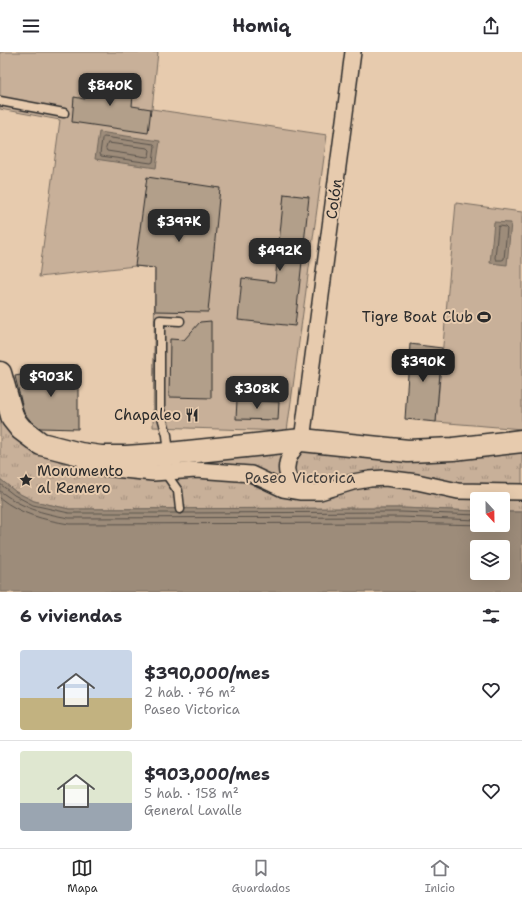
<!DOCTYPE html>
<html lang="es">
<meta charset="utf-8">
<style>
body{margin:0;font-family:"Shantell Sans",sans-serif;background:#f2f2f3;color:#2b2b33;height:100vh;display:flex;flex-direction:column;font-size:15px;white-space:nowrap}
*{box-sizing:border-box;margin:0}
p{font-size:13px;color:#7c7c81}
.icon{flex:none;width:22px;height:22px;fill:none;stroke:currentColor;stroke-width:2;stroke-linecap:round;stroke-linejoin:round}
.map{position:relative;height:540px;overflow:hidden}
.panel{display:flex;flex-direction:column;background:#fff;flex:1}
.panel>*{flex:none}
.needle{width:26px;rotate:158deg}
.controls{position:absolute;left:470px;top:440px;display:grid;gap:8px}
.controls a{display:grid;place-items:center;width:40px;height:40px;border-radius:4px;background:#fff;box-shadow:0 4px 16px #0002;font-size:20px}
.price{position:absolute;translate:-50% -34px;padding:0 9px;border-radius:8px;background:#2b2b2b;color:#fff;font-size:13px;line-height:26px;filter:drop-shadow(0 1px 2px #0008)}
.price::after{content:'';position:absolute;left:50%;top:24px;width:12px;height:9px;margin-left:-6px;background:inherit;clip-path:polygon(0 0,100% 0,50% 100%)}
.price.current{background:#222;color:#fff}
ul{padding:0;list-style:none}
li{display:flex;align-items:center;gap:12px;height:100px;padding:0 20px}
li+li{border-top:1px solid #e1e1e2}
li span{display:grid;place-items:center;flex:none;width:112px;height:80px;border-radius:4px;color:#555}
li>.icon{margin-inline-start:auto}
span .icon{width:48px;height:48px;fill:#fffc;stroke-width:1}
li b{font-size:17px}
h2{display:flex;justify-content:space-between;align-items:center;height:48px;padding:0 20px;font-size:17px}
header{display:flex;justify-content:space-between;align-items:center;height:52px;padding:0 20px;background:#fff;font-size:18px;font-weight:700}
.menu{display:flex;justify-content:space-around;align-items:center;height:56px;border-top:1px solid #e1e1e2;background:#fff;font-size:11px;color:#7c7c81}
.menu a{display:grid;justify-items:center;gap:2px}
.menu .current{color:#2b2b2b}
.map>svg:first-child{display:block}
.grass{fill:#c8b099;stroke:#7a6e62}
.park{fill:url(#park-tufts);stroke:#7a6e62}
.water{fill:#9d8c7a;stroke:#6f655a;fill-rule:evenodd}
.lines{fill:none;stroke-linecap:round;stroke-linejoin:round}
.shore{stroke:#59524b;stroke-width:1}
.building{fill:#b29f8a;stroke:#2b2b2b}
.lane-casing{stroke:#2b2b2b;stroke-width:11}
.street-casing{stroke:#2b2b2b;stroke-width:18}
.secondary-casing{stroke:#2b2b2b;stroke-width:25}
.lane{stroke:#e7cbae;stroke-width:8}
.street{stroke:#e7cbae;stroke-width:15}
.secondary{stroke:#e7cbae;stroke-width:22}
.labels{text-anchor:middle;stroke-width:4;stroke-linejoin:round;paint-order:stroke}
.street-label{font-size:15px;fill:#2b2b2b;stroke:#e7cbae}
.poi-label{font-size:15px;fill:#2b2b2b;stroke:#e7cbae;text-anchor:end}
.park-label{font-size:15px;fill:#433f3c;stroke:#e7cbae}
</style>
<header><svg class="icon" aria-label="menu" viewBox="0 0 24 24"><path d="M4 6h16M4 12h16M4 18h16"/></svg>Homiq<svg class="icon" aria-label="share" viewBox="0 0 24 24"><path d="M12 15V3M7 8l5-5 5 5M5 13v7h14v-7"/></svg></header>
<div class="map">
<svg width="522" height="540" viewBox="0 0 522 540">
<defs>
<pattern id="park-tufts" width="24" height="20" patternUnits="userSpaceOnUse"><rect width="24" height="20" fill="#c8b099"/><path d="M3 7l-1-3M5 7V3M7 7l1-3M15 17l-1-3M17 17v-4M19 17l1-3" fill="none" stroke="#a38f7d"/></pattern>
</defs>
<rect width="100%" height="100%" fill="#e7cbae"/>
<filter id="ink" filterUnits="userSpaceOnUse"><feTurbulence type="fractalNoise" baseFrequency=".025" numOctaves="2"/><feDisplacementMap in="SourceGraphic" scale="8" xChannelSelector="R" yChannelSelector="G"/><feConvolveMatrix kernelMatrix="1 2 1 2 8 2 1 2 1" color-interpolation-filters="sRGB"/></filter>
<g filter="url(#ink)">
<!-- grass -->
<path class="grass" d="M0 0H158L152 57 327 83 287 379 153 375 155 216 135 214 39 225 60 68 0 57Z
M456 151 522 160V377L436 370Z"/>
<!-- park -->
<path class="park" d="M0 350 33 397 63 411 302 395 522 396V460H503V447H477V459L401 456 69 457 34 449 16 440 0 427Z"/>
<!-- water -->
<path class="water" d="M99 80 160 89 156 116 95 107Z
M494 170 511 171 507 213 490 211Z
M0 427 16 440 34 449 69 457 401 456 477 459V473H503V460H522V540H0ZM477 495H503V521H477Z"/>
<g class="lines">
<!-- shore -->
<path class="shore" d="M104 85 154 92 155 94 153 110 151 111 101 104 100 102 102 87Z
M108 91 148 96 150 98 149 104 147 105 107 99 106 97Z
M499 174 505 175 507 177 504 207 502 208H496L495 206 498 176Z
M0 432 14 443 33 453 69 461H178
M0 439C22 456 41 461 69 466L401 465 477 468
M0 446C20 462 44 468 69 472L401 471 481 473
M182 461 401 460 477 463"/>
</g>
<!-- building -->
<path class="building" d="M87 24 134 32 132 54 151 57 148 81 72 70 74 45 85 47Z
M147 125 220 136 208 260 155 259V216L135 214Z
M284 142 309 145 295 274 238 268 242 226 275 230Z
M211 269V346L169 345 170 287 184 288 200 270Z
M410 292 442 296 436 370 405 367Z
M78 313V377L40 376 30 368 24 361 15 324Z
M237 348 279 350 278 368 236 367Z"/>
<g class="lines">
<!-- lane casing -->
<g class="lane-casing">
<path id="lane" d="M0 49 64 61
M169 402 167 383 160 358V268L180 269
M168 418 169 426 178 439 180 457"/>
</g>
<!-- street casing -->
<g class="street-casing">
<path id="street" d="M85 412 94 415 153 421 196 418 251 422 283 437 301 440H320L353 430 370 427 385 426 417 430 458 439 522 440
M301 440C297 436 293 432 290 428 281 413 292 398 302 388L353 0"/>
</g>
<!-- secondary casing -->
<g class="secondary-casing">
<path id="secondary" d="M0 321 13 367 21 377 41 392 80 402 101 405H126L169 402 302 388 408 399 453 397 522 389"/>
</g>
<!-- lane -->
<use href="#lane" class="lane"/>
<!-- street -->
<use href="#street" class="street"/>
<!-- secondary -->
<use href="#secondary" class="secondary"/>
</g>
</g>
<!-- icons -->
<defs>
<g id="stadium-bare" transform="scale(1.08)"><path d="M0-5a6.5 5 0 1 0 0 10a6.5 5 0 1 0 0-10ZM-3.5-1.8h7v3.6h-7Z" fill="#2b2b2b" stroke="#e7cbae" stroke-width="2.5" paint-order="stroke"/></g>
<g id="restaurant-bare" transform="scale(1.08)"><path d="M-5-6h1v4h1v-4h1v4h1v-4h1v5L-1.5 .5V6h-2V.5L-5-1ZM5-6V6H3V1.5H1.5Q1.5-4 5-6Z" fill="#2b2b2b" stroke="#e7cbae" stroke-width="2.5" paint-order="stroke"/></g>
<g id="sight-bare" transform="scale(1.08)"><path d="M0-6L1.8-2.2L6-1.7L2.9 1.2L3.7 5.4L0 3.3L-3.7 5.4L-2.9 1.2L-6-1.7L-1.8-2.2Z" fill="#2b2b2b" stroke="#e7cbae" stroke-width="2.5" paint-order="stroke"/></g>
</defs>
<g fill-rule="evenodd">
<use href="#stadium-bare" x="484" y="265"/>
<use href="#restaurant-bare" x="192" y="363"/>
<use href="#sight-bare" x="26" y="428"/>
</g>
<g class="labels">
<!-- street labels -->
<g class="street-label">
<text transform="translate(334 147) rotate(-82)" y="5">Colón</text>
</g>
<!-- poi labels -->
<g class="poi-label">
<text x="473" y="270">Tigre Boat Club</text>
<text x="181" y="368">Chapaleo</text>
<text x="37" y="424" text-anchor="start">Monumento<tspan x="37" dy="17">al Remero</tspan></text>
</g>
<!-- park labels -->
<g class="park-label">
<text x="300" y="431">Paseo Victorica</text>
</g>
</g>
</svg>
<div class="controls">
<a><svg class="needle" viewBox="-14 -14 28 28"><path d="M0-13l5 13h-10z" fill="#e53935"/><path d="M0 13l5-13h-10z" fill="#7c7c81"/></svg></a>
<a><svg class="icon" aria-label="layers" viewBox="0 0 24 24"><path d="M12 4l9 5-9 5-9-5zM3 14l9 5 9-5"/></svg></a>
</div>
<b class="price" style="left:110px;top:55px">$840K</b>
<b class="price" style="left:179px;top:191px">$397K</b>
<b class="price" style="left:280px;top:220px">$492K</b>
<b class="price current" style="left:423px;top:331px">$390K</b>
<b class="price" style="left:51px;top:346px">$903K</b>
<b class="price" style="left:257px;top:358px">$308K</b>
</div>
<section class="panel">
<h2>6 viviendas<svg class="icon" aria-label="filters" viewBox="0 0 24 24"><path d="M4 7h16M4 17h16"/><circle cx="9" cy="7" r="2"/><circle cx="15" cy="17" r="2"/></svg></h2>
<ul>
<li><span style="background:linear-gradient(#c9d6e8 60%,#c2b280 0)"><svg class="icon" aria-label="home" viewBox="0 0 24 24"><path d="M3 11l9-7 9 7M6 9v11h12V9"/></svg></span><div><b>$390,000/mes</b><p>2 hab. · 76 m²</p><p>Paseo Victorica</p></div><svg class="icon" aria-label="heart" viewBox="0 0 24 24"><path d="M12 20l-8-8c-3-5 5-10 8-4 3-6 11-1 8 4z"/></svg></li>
<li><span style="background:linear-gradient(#dfe7d0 65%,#9aa5b1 0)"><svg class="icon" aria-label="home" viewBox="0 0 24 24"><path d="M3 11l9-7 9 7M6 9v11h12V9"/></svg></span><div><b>$903,000/mes</b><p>5 hab. · 158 m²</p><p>General Lavalle</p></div><svg class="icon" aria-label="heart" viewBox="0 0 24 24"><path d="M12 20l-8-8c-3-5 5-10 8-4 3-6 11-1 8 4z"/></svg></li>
</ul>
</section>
<nav class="menu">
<a class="current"><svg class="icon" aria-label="map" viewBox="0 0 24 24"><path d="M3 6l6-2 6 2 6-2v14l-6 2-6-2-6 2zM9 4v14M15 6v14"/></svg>Mapa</a>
<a><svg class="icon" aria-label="saved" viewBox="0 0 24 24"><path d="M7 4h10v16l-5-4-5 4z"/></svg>Guardados</a>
<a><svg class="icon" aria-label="home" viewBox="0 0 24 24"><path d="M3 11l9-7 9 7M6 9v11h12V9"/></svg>Inicio</a>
</nav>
